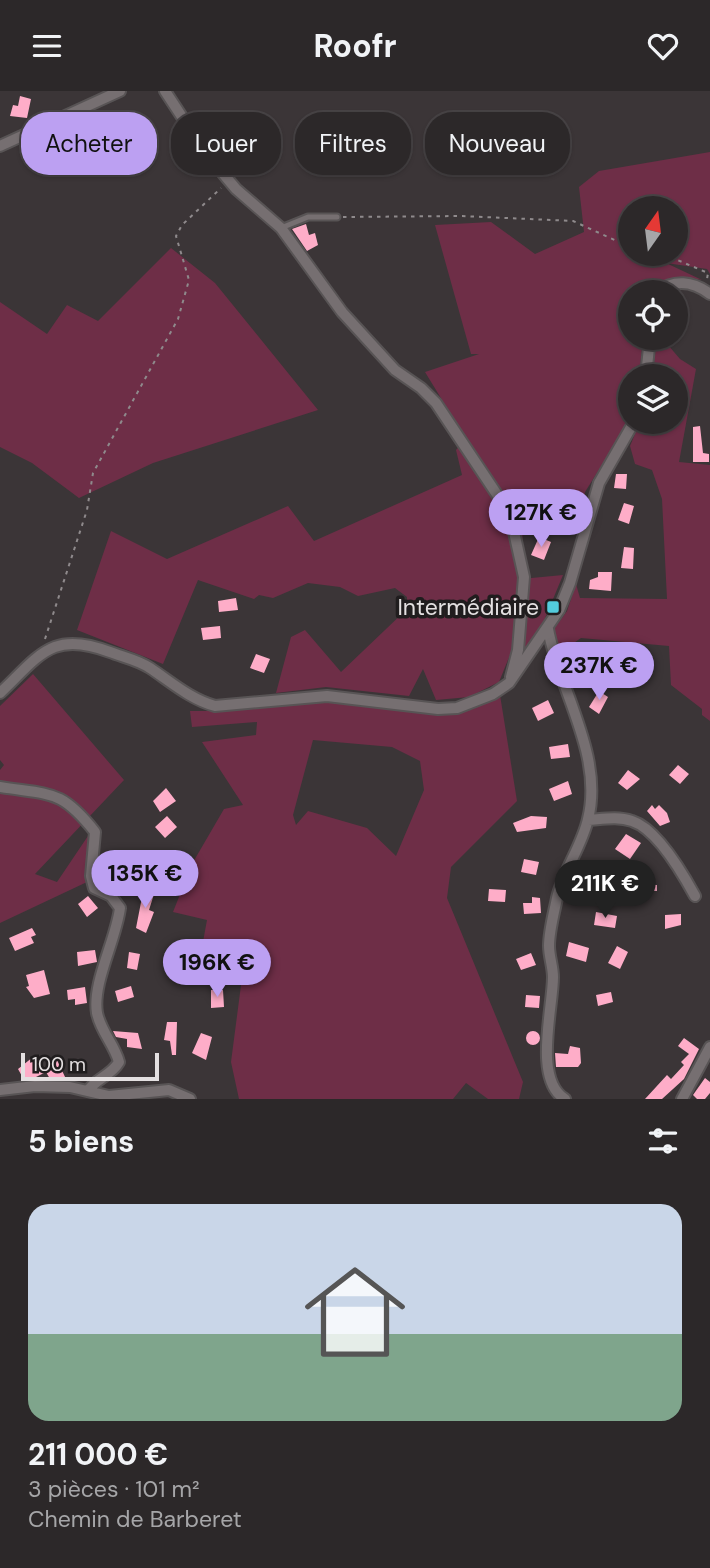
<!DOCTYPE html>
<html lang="fr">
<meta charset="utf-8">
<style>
body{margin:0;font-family:"DM Sans",sans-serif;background:#383435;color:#f1f3f6;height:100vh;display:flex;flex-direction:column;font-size:26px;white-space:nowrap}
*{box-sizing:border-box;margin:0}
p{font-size:23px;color:#a6a6a8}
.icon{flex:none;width:38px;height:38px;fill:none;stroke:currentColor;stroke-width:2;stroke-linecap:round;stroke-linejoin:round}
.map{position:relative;height:1008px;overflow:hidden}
.drawer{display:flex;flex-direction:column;background:#2c2829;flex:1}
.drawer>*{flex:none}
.guide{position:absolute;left:21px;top:21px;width:668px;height:63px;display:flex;gap:14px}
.needle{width:46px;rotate:14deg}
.controls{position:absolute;left:618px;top:105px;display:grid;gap:14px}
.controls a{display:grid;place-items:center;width:70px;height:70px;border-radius:50%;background:#2c2829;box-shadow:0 2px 5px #0004,0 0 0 2px #484446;font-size:35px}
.scale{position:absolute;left:21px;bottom:18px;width:138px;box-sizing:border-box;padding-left:7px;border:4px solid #e4e0e1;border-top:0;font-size:19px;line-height:24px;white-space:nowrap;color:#e4e0e1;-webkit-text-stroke:5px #201d1e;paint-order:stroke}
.price{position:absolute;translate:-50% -60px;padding:0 16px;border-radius:24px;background:#bca0f2;color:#111;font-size:23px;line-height:46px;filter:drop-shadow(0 2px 4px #0008)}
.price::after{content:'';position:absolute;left:50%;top:42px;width:21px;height:16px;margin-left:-10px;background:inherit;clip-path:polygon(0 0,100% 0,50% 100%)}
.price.selected{background:#222;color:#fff}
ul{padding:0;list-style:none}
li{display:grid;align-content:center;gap:14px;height:371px;padding:0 28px}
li+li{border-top:2px solid #484446}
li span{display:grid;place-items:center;height:217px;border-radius:21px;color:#555}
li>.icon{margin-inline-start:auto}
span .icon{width:126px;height:126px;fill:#fffc;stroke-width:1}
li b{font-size:30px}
h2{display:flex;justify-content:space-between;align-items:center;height:84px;padding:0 28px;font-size:30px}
.chip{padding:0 24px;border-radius:28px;background:#2c2829;box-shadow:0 2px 5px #0004,0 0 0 2px #484446;font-size:24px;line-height:63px}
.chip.selected{background:#bca0f2;color:#111}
header{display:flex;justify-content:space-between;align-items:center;height:91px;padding:0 28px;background:#2c2829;font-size:32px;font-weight:700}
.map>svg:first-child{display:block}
.green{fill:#6e2e47;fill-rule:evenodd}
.building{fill:#feadc8}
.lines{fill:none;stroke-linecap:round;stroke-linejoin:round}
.lane-casing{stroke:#585455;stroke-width:9}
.street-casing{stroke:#585455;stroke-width:14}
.path{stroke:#8f8a8c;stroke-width:2;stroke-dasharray:3.5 5;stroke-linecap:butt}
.lane{stroke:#766f71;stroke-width:5}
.street{stroke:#766f71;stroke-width:10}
.poi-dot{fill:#53cbdc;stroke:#201d1e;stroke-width:2.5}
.labels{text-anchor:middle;stroke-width:7;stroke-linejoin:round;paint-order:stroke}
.poi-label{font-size:23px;fill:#e4e0e1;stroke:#201d1e;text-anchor:end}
</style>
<header><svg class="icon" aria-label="menu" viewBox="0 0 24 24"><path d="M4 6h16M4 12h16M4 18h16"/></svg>Roofr<svg class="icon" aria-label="heart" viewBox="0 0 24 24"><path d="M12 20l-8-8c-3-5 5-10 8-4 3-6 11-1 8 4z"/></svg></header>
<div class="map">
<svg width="710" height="1008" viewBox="0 0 710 1008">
<rect width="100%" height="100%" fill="#3b3537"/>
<!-- green -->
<path class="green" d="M710 61V183L707 178 666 172 702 189C682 185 668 185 650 196L649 201H630V247H643L640 276 654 273 657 247H662L680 268 696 278 679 371 710 374V630L702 624V618L671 594 669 555 581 547 559 562 554 538 567 520 576 493 580 507 667 508 662 408 652 379 635 373 630 355 640 331H676V285H630V329L585 401 577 440 523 435 521 488 563 484 541 537 524 562 510 564 499 591 469 606 436 609 423 578 409 605 326 596 276 602 291 546 305 539 341 581 407 518V506L395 497 358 505 340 496 308 492 273 507 259 504 254 508 198 489 163 573 77 539 111 440 167 468 288 415 314 450 462 384 456 359 466 348 425 281 479 263H471L435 134 491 131 535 163 584 141 579 96 599 80ZM630 117H676V163H630Z
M171 157 215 192 318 319 153 372 79 407 32 372 0 356V211L47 243 67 214 98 230Z
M33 583 124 689 35 783 57 791 90 742 87 791 0 832V679L4 674 0 669V615Z
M500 604 517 710 451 776 447 807 523 991 519 1008H488L466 992 453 1008H239L231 971 243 879 200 867 207 829 173 821 192 773 224 718 243 714 202 651 256 644 257 631 192 636 190 620H227L325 609 438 622 473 618ZM313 649 392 656 420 670 424 699 396 765 367 737 308 720 296 734 293 724Z"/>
<!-- building -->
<path class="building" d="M20 5 31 8 27 27 10 25 13 14 18 15Z
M306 133 309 144 315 142 318 154 307 160 292 138Z
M700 335 703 362 709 363V371H693V336Z
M616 383H627L626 398 614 397Z
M624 412 634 415 629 433 618 429Z
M539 446 551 451 544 469 531 464Z
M624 456 634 457 633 478 621 477Z
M598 481H612L611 500 589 498 590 489 598 486Z
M236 507 238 519 219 521 218 510Z
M220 535 221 547 203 549 201 537Z
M596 552 618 555 612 571 603 569 604 563 594 561Z
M256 563 270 568 264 582 250 577Z
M599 600 608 606 599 623 589 616Z
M548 609 554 622 538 630 532 617Z
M568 653 570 666 551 668 549 656Z
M678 674 689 683 680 693 669 684Z
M628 679 640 688 627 699 618 692Z
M568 690 572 703 554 710 549 698Z
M166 697 176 710 160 721 153 710Z
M652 714 655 718 659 714 667 722 670 731 660 735 647 720Z
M167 725 177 736 165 747 155 736Z
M531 725 547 726 546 737 517 741 513 732Z
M626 743 641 752 630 768 615 758Z
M524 768 539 771 536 784 521 781Z
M602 781 611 798 602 803 599 797 590 802 584 791Z
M635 793 657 794V800H642L641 811H631V800H635Z
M144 796 155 800 149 819 154 821 146 842 136 837Z
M489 798 506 799 505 811 488 810Z
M88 805 98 817 87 826 78 813Z
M532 806 540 807 541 822 524 823 523 812H532Z
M596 821 617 825 615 837 594 834Z
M681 823V834L665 838V824Z
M32 837 36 844 31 846 34 852 15 860 9 847Z
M569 851 589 857 586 871 566 865Z
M617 855 628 861 620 878 608 872Z
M95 859 97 871 78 875 77 861Z
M129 861 140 863 137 879 127 877Z
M531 862 536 874 521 879 516 868Z
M44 879 50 903 34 907 26 896 29 895 26 884Z
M131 895 134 906 118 911 115 900Z
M85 896 87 912 75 914V908L68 909 67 899Z
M211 899H223L224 916 211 917Z
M611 901 613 911 598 915 596 904Z
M526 904 540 905 539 917 525 916Z
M167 931H177L176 964H172L170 950 164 949Z
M526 947a7 7 0 1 1 14 0a7 7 0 1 1-14 0Z
M113 940 138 942 142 958 127 956V948L116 946Z
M201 942 212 946 206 969 192 962Z
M684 947 699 958 684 988 662 1008H645L667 984 671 988 684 974 681 971 689 963 678 955Z
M570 955 580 957 581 972 578 976H556L555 962 568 963Z
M33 966 38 967 44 978 57 969 66 988H50L46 981 34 987H23L18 978Z
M705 987 710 991V1002L705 1008H697L693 1004Z"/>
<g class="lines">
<!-- lane casing -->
<g class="lane-casing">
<path id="lane" d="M281 137 308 126H337"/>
</g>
<!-- street casing -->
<g class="street-casing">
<path id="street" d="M165 0 205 61 236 98 281 137 342 221 395 279 421 297 436 312 510 423 524 486 518 559 511 586
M0 55 120 0
M657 201C674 188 693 190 710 203
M646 285 650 247
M548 538C559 599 604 664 588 728 582 755 563 780 557 807 554 822 549 840 549 855 549 865 553 876 553 886 553 917 533 989 565 1008
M0 602C40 564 52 539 110 561 123 566 138 569 150 577 171 591 190 608 215 615L327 605 438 618 457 617 493 603 509 592 559 519 570 492 599 392 634 331
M0 696C51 704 61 698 95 741L91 785 94 797 111 805 120 817C116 849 92 892 97 922 101 941 114 953 119 971 111 985 96 987 88 1000
M588 729C603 728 618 725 632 730 657 738 683 783 695 805
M0 999 35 995 70 996 109 1005 169 999 190 1008
M682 1008 710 956"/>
</g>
<!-- path -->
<path class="path" d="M343 126 462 125 573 130 630 156
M645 163 675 168 708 182 707 188
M45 548 87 419 93 382 178 228 189 189 176 145 182 134 221 97"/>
<!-- lane -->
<use href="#lane" class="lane"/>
<!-- street -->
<use href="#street" class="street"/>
</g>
<!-- markers -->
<rect class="poi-dot" x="546" y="509" width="14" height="14" rx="3.5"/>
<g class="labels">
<!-- poi labels -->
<g class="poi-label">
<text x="539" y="524">Intermédiaire</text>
</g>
</g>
</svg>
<div class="controls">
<a><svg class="needle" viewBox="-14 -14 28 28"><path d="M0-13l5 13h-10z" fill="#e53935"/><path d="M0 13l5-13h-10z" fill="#a6a6a8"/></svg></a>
<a><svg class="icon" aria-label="locate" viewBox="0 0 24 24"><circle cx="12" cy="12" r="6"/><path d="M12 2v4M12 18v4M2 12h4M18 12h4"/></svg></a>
<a><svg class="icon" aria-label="layers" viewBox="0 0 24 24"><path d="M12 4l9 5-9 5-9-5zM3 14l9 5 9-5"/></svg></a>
</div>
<div class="scale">100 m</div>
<b class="price" style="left:541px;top:458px">127K €</b>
<b class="price" style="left:599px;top:611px">237K €</b>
<b class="price" style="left:145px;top:819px">135K €</b>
<b class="price selected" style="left:605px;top:829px">211K €</b>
<b class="price" style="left:217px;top:908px">196K €</b>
<div class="guide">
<a class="chip selected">Acheter</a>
<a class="chip">Louer</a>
<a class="chip">Filtres</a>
<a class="chip">Nouveau</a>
</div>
</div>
<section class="drawer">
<h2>5 biens<svg class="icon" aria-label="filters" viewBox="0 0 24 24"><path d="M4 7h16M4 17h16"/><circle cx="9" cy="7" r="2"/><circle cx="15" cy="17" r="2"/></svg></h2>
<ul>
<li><span style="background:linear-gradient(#c9d6e8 60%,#7fa58c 0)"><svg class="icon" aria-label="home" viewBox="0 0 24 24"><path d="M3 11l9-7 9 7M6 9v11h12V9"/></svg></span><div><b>211 000 €</b><p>3 pièces · 101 m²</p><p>Chemin de Barberet</p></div></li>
</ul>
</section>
